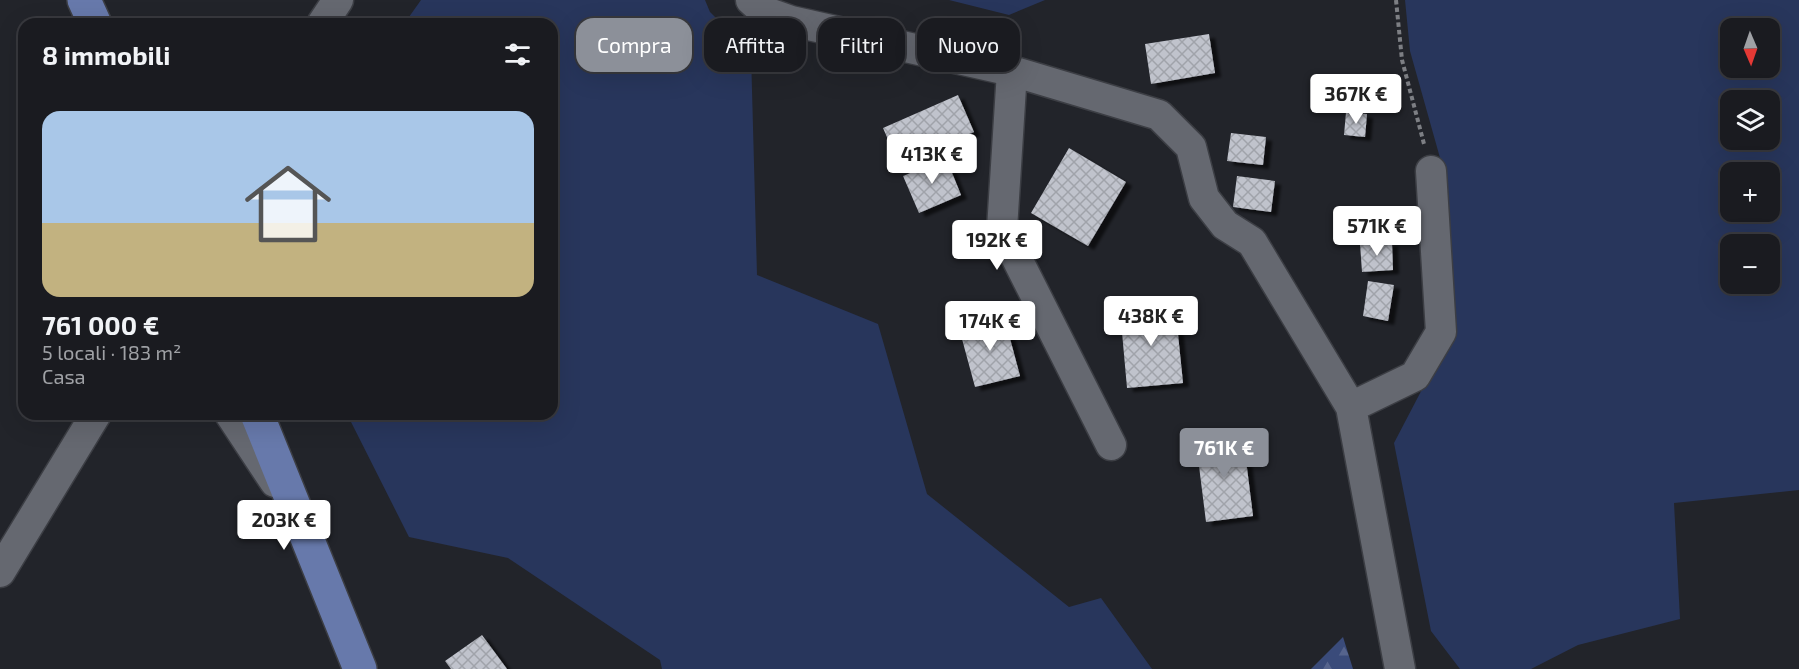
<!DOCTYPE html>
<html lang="it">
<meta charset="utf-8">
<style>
body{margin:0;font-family:"Exo 2",sans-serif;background:#27282d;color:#f1f3f6;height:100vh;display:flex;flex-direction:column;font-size:22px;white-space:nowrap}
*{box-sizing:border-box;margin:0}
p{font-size:20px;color:#9fa1a5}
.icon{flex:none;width:33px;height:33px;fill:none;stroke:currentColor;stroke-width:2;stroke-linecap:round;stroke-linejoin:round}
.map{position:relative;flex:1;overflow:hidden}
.side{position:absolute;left:18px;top:18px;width:540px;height:402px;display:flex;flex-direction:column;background:#1a1b20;border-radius:18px;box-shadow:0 6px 24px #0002,0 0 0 2px #38393e}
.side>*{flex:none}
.top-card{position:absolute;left:576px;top:18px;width:570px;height:54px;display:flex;gap:12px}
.needle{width:39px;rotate:178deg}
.buttons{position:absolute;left:1720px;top:18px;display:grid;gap:12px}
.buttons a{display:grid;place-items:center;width:60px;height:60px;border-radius:12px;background:#1a1b20;box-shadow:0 6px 24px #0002,0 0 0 2px #38393e;font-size:30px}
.price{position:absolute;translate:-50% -51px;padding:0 14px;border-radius:6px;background:#fff;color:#222;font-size:20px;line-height:39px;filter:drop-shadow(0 2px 3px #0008)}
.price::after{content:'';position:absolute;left:50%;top:36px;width:18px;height:14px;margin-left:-9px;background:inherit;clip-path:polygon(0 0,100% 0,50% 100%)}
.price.active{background:#8c9099;color:#fff}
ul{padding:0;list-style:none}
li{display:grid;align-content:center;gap:12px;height:318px;padding:0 24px}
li+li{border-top:2px solid #38393e}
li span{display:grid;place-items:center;height:186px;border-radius:18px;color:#555}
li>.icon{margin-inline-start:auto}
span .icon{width:108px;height:108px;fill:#fffc;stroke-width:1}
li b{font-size:26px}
h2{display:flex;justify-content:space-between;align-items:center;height:72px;padding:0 24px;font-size:26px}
.pill{padding:0 21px;border-radius:18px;background:#1a1b20;box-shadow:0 6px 24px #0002,0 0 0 2px #38393e;font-size:21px;line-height:54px}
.pill.active{background:#8c9099;color:#fff}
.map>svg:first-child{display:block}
.green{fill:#28365c;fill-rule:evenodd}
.forest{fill:url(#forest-firs)}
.building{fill:url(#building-cross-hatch);filter:url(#shadow)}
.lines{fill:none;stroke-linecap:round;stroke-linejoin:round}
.minor-casing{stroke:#3c3e44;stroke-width:33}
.major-casing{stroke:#3c3e44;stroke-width:36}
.path{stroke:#7d7f84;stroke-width:4;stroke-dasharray:4.5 3;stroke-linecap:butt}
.minor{stroke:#656870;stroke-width:30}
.major{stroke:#6779ab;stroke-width:33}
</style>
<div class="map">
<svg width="1799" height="669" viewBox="0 0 1799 669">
<defs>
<pattern id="forest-firs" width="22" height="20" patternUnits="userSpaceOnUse" patternTransform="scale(1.5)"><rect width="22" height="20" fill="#3a4b7a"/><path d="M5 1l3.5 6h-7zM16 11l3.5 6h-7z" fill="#56648d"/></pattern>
<pattern id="building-cross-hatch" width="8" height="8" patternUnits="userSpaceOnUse" patternTransform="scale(1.5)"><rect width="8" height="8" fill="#c0c3cc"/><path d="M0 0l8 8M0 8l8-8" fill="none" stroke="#a0a3aa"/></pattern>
<filter id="shadow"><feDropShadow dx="6" dy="4" stdDeviation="1.5" flood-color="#0009"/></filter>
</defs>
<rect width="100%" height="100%" fill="#22242a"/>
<!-- green -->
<path class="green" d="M421 0H705L710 12 751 53 757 275 878 324 927 494 1069 607 1101 598 1152 669H662L660 660 508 558 409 537 347 414H552V24H404Z
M949 0H1045L1009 15Z
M1405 0H1799V490L1674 503 1680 619 1578 645 1531 669H1460L1431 631 1394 443 1452 332 1442 165 1410 51ZM1731 28H1770V68H1731ZM1731 100H1770V140H1731ZM1731 172H1770V212H1731ZM1731 244H1770V284H1731Z"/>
<!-- forest -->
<path class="forest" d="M1343 637 1353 669H1311Z"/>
<!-- building -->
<path class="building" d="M1209 34 1215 73 1151 84 1145 44Z
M958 95 974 132 899 165 883 128Z
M1346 112 1367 114 1365 137 1344 135Z
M1231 133 1266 137 1263 165 1227 161Z
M1069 148 1126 182 1088 246 1031 213Z
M946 158 961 195 919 213 903 176Z
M1237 176 1275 181 1271 212 1233 207Z
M1392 242 1393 270 1362 272 1360 244Z
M1368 281 1394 285 1388 321 1363 316Z
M1175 305 1183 383 1127 388 1120 310Z
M1004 316 1020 376 975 387 959 328Z
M1243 436 1253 516 1206 522 1196 442Z
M482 635 507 669H451L445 661Z"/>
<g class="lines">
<!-- minor casing -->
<g class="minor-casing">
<path id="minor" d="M751 0 763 11 791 21 1012 71 1159 115 1191 147 1204 198 1225 225 1252 242 1351 407 1400 669
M322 24 338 0
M1012 71 1002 229 1111 445
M1351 407 1415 376 1441 332 1431 171
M230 414 275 482
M0 572 96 414"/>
</g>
<!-- major casing -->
<g class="major-casing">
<path id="major" d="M84 0 95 24
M257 414 360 669"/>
</g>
<!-- path -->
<path class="path" d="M1396 0 1402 60 1424 144"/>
<!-- minor -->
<use href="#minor" class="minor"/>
<!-- major -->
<use href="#major" class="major"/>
</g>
</svg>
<div class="buttons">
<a><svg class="needle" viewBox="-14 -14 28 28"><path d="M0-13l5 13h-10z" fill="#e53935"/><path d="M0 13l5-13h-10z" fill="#9fa1a5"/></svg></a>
<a><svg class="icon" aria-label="layers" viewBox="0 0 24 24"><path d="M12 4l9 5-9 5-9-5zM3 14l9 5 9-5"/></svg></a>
<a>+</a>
<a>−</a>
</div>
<b class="price" style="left:1356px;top:125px">367K €</b>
<b class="price" style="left:932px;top:185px">413K €</b>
<b class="price" style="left:1377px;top:257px">571K €</b>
<b class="price" style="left:997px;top:271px">192K €</b>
<b class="price" style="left:1151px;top:347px">438K €</b>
<b class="price" style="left:990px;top:352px">174K €</b>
<b class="price active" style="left:1224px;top:479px">761K €</b>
<b class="price" style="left:284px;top:551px">203K €</b>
<div class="top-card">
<a class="pill active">Compra</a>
<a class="pill">Affitta</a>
<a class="pill">Filtri</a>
<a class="pill">Nuovo</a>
</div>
<section class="side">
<h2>8 immobili<svg class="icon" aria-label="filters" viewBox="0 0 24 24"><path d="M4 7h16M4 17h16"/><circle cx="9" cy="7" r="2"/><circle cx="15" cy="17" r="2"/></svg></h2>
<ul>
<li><span style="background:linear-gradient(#a9c7e8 60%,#c2b280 0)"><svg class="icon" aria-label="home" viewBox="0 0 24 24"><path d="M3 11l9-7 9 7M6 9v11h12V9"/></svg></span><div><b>761 000 €</b><p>5 locali · 183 m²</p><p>Casa</p></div></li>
</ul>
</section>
</div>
